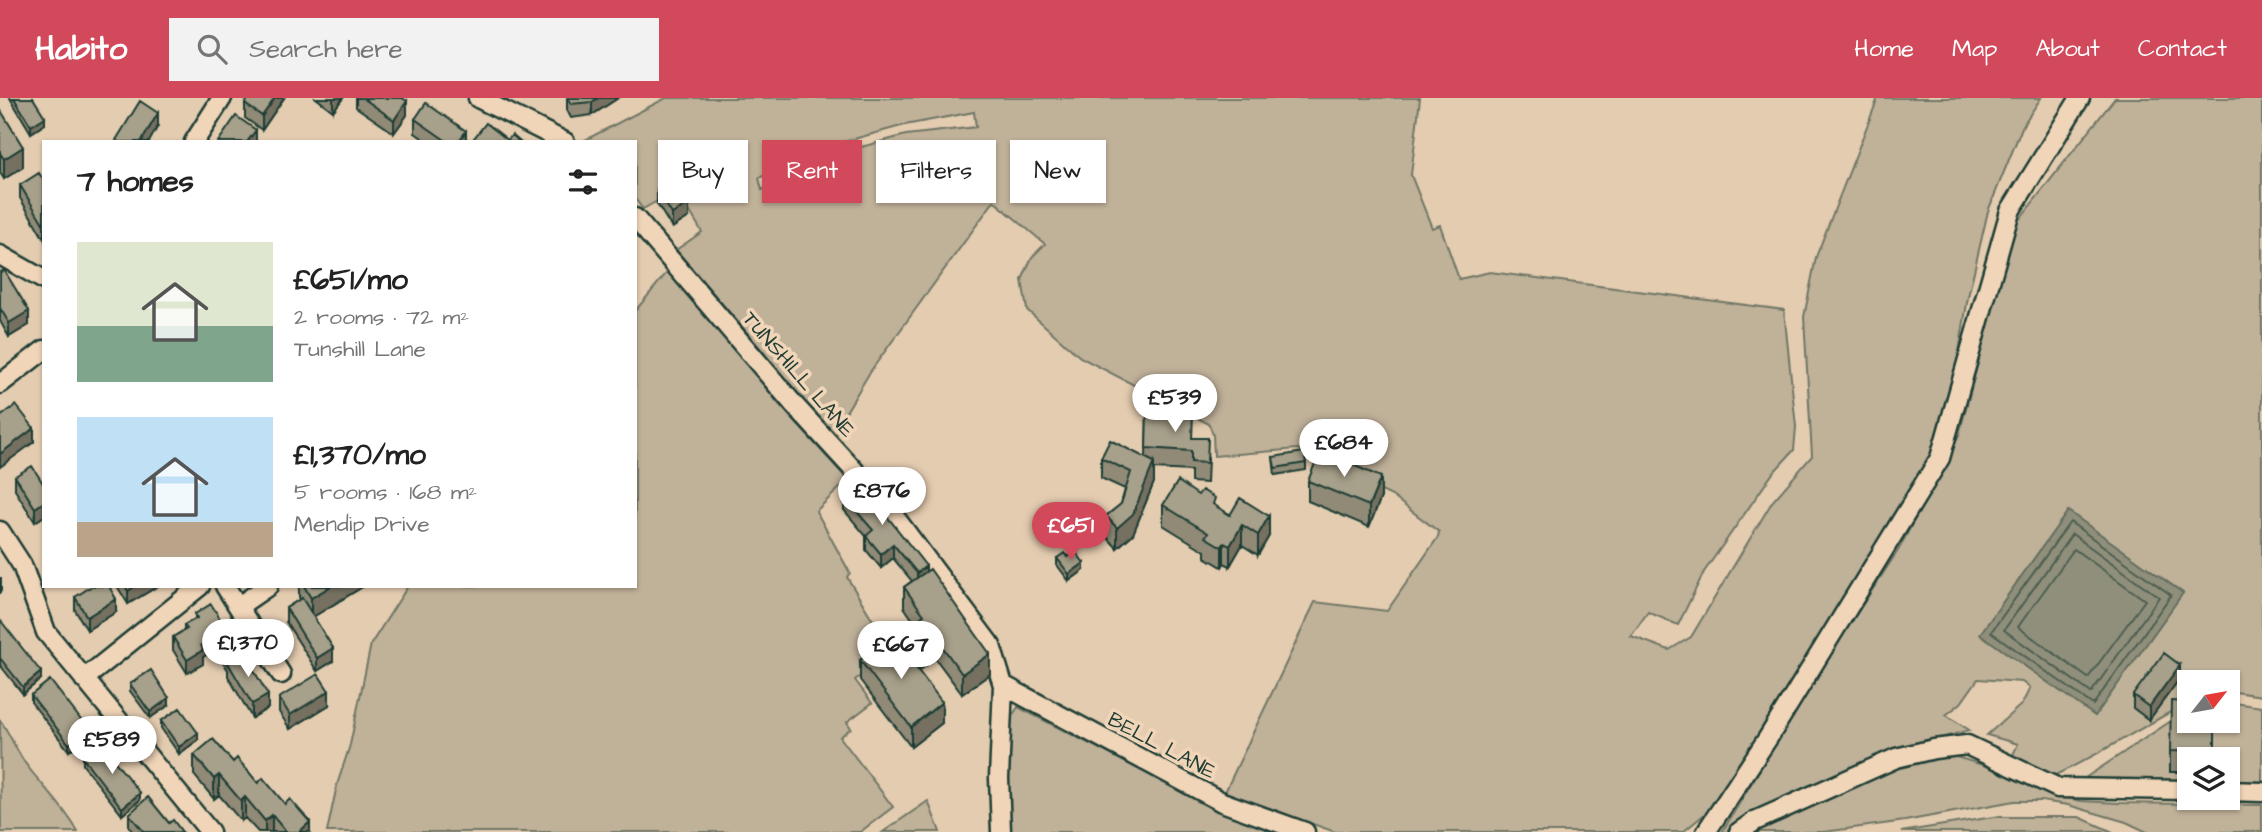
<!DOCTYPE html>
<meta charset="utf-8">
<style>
body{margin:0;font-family:"Architects Daughter",sans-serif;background:#f2f2f2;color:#222;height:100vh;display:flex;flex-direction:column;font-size:26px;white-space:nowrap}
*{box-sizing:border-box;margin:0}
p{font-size:23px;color:#767676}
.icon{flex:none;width:38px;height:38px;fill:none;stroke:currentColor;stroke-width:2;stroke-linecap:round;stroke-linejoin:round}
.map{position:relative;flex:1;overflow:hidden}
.sheet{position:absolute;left:42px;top:42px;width:595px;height:448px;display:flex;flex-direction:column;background:#fff;border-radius:0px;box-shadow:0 2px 5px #0004}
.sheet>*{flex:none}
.hud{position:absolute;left:658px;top:42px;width:665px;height:63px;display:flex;gap:14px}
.needle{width:46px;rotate:59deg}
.controls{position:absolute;left:2177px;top:572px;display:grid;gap:14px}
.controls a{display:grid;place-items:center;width:63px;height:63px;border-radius:0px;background:#fff;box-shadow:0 2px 5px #0004;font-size:35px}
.price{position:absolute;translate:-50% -60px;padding:0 16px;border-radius:24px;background:#fff;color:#222;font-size:23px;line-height:46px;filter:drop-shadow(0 2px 4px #0008)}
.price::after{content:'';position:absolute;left:50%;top:42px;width:21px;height:16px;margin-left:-10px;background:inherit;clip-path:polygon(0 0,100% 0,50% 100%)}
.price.active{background:#d1495b;color:#fff}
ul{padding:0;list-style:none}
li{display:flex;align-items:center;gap:21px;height:175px;padding:0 35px}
li span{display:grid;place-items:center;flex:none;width:196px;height:140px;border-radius:0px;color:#555}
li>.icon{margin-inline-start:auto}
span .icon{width:84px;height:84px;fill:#fffc;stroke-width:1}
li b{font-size:30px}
h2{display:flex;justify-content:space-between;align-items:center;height:84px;padding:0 35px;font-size:30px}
.tag{padding:0 24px;border-radius:0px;background:#fff;box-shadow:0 2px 5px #0004;font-size:24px;line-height:63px}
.tag.active{background:#d1495b;color:#fff}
header{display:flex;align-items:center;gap:42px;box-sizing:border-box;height:98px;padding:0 35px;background:#d1495b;color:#fff}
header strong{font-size:33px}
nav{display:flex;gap:38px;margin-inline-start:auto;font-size:24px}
.search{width:490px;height:63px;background:#f2f2f2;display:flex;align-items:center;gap:18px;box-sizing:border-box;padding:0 24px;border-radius:0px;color:#767676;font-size:26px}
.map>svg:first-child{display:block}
.green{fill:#c0b199;stroke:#707766;stroke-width:2;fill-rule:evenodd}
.water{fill:#908f7b;stroke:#636e5f;stroke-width:2}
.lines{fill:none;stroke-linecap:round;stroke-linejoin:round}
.shore{stroke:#4c5e50;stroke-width:2}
.street-casing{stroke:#1f3d34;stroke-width:23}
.street{stroke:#f1d5b8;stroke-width:18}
.wall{fill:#908a77;stroke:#1f3d34;stroke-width:2}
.shaded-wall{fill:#757061;stroke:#1f3d34;stroke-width:2}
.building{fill:#a7a08a;stroke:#1f3d34;stroke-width:2}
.labels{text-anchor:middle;stroke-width:7;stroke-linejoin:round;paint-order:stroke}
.street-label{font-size:21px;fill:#1f3d34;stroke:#f1d5b8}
</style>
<header>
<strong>Habito</strong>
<div class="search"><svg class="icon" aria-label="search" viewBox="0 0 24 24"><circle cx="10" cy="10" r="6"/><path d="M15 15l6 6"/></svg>Search here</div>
<nav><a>Home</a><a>Map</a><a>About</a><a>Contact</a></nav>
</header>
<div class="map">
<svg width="2262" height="734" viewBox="0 0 2262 734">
<rect width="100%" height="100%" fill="#e4ccb0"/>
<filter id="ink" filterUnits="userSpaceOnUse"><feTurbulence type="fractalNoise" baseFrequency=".0143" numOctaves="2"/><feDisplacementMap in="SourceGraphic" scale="14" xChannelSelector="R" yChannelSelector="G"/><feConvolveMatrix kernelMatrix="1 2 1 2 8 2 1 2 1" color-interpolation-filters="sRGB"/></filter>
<g filter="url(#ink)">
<!-- green -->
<path class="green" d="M666 0H1420L1411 77 1432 130 1440 127 1459 181 1490 174 1784 212 1796 329 1794 352 1773 375 1704 474 1678 527 1648 514 1631 538 1669 552 1691 539 1772 404 1812 358 1804 219 1816 159 1878 0H2041L2023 27 1988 113 1968 199 1950 309 1937 353 1913 399 1800 569 1712 710 1683 734H1335L1225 694 1315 504 1387 513 1438 439 1439 434 1392 398 1331 369 1317 358 1298 351 1214 358 1213 337 1209 326 1080 259 1027 212 1022 182 1032 159 1045 146 994 103 870 274 846 314 842 325 844 332 832 338 792 293 762 252 676 152 702 134 677 92 643 111 635 101V44H587L585 42ZM974 14 976 29 906 37 850 52 762 92 759 80 843 44 905 27Z
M2115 0H2262V598L2228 593V584L2222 583 2189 584V604C2143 628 2100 657 2053 678L2011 661 2018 646 1987 637 2022 606 2030 590 2022 584 1978 581 1961 605 1946 617 1969 632 1893 654 1752 720 1728 734H1722L1818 575 1899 451 1959 337 2014 128Z
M669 172 762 282 776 303 848 382 816 413 850 475 847 479 878 531 889 557 855 582 872 605 847 624 851 630 840 639 893 709 860 734H327L337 687 350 647 371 546 408 488H635V213Z
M2228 604 2262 609V689L2228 688V662H2189V688L2076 686 2171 623H2228Z
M1018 609 1211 708 1275 734H1009L1007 661 1010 621Z
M0 622C11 637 17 655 28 669 45 691 65 710 78 734H1Z
M1953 658 2009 675 2046 695 2081 703 2118 705 2262 707V734H2147L2126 724 2068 707 2041 703H2014L1905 723 1824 734H1755L1888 671 1925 659Z
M928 703 940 734H883Z
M1993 719H2079L2113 734H1901Z"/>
<!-- water -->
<path class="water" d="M2068 413 2183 495 2095 618 1980 536Z"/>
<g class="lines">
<!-- shore -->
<path class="shore" d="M2070 424 2171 497 2093 607 1991 534Z
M2072 436 2159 499 2091 595 2004 532Z
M2074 451 2145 502 2088 580 2018 529Z"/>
<!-- street casing -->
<g class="street-casing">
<path id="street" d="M478 0 565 44
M194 44 222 0
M635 120 796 309 885 406 991 548 1003 587 999 680 1001 734
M0 157 44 182
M0 286 44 252
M0 433 22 467 46 534 210 734
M225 488 281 576
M239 508 268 488
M84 581 200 488
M1003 587 1222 704 1305 734
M2228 693 2262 694
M1706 734 1768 640 1940 360 2010 113 2080 0
M1739 734 1755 723 1896 660 1934 651 1967 647 2058 690 2189 692"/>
</g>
<!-- street -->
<use href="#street" class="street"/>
</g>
<!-- wall -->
<path class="wall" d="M10 0H33L45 26 31 35Z
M249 0H284L262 32 245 20V6Z
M316 0H343L333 13Z
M356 0H402L407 17 394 35 356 9Z
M567 0H618L592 17 571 20 567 12Z
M0 11 23 69 4 81 0 75Z
M415 21 466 44H428L415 35Z
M44 83V141L20 100V87Z
M657 92 689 119 672 130 657 106Z
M0 175 29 227 9 239 0 223Z
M1147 313 1193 340 1208 360 1207 385 1191 384V373L1154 371V384L1133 436 1117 450 1106 438V418L1121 406 1125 391 1101 380V360H1146Z
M1273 359 1306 365V372L1275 377Z
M15 378 44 387V418L35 424 15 392Z
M1308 383 1381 399 1369 429 1308 403Z
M844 399 926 474 990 576 962 596 935 560 918 573 942 625 911 649 860 582V562L896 545 917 528 904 509V489L912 483 893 460 881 470 866 452V438L844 412Z
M1163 407 1215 408 1269 438 1258 457 1242 447 1230 468 1224 465 1222 469 1205 459V453L1163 427Z
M1068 459 1084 472 1069 483 1057 467V460Z
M117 488H158L128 506Z
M299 488H364L313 519 333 563 317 573 286 524V510L300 501 299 499Z
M75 499 116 514 87 532 75 512Z
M195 516 224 540 213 547V553L203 559V566L187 575 173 552V539L184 532V527L195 521Z
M0 524 41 581 23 596 0 567Z
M220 552 268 610 252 620 228 578V572L220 559Z
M2180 580 2149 622 2133 610V597Z
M130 586 169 607 150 620 130 593Z
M31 597 88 638 69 653 31 604Z
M279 600 329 607 290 631 279 614Z
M161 623 198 642 179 656 161 630Z
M2215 623V662H2189V674H2170V653Z
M194 657 233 664 258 685 310 734H258L245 720 241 723 219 697 214 701 194 677Z
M83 660 140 702 122 717 83 667Z
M129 716 169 725 182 734H133L129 729Z"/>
<!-- shaded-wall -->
<path class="shaded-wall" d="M275 0H284L262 32V18Z
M333 0H343L333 13Z
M598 0H618L592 17V4Z
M407 3V17L394 35V22Z
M158 15V28L149 44H141Z
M45 19V26L31 35V28Z
M256 32V44H247Z
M466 33V44H458Z
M23 49V69L4 81V61Z
M689 105V119L672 130V116Z
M29 213V227L9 239V225Z
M34 330V344L0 369V356Z
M1154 364V384L1133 436 1117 450V430Z
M1381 379V399L1369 429V408Z
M44 404V418L35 424V410Z
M1269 418V438L1258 457V437Z
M1242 427V447L1230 468V448Z
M1224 445V465L1222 469V449Z
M893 446V460L881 470V456Z
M1084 465V472L1069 483V476Z
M926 468V482L917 489V475Z
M0 480H1V493L0 494Z
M135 488H158L128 506V493Z
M331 488H364L311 520V500Z
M116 501V514L87 532V519Z
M224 527V540L213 547V553L203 559V566L187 575V562L211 535Z
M936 546V560L909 581V567Z
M333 550V563L317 573V560Z
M990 556V576L962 596V576Z
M2180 567V580L2149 622V609Z
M41 574V581L23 596V589Z
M329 593V607L290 631V617Z
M268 597V610L252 620V606Z
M169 600V607L150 620V614Z
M942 604V625L911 649V629Z
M88 631V638L69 653V646Z
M198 635V642L179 656V649Z
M219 677V697L214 701V681Z
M140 695V702L122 717V710Z
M245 699V720L241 723V703Z
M272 717V734H265V723Z
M310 724V734H299Z"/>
<!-- building -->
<path class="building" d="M14 0H33L45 19 31 28Z
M249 0H275L262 18 245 6Z
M363 0H402L407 3 394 22Z
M568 0H598L592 4 571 6Z
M140 3 158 15 141 44H118L116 42Z
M426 5 466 33 458 44H448L415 21Z
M0 11 23 49 4 61 0 55Z
M236 18 256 32 247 44H218Z
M486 25 508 42 512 37 520 44H471Z
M39 75 44 83V127L20 87Z
M675 82 689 105 672 116 657 92Z
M4 172 29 213 9 225 0 210V175Z
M16 307 34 330 0 356V319Z
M1147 313 1193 315 1192 340H1208L1207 365 1191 364V353L1146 350Z
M1110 342 1154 364 1133 416 1117 430 1106 418 1121 406 1131 374 1101 360Z
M1320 353 1381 379 1369 408 1308 383Z
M1304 354 1306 365 1275 370 1273 359Z
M32 368 44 387V404L35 410 15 378Z
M1178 383 1198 397 1202 392 1215 400 1213 406 1230 417 1240 400 1269 418 1258 437 1242 427 1230 448 1224 445 1222 449 1205 439 1208 435 1163 407Z
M861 385 926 468 917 475 893 446 881 456 866 438 873 432 844 399Z
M1075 453 1084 465 1069 476 1057 460 1065 455 1068 459Z
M930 471 990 556 962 576 921 519 924 517 904 489Z
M92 488H109L116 501 87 519 75 499Z
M125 488H135L128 493Z
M304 488H331L311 500Z
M302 500 333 550 317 560 286 510Z
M211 506 224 527 211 535 213 540 201 547 203 552 187 562 173 539 187 531 184 527 197 520 195 516Z
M1 523 41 574 23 589 0 560V524Z
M921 526 936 546 912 565 896 545Z
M892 538 942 604 911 629 860 562Z
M233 544 241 557 228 565 230 569 220 552Z
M244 555 268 597 252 606 228 565Z
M2164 555 2180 567 2149 609 2133 597Z
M151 572 169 600 150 614 130 586Z
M318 576 329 593 290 617 279 600Z
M50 582 88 631 69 646 31 597Z
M2171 603 2189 604V623H2215V654L2170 653Z
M180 610 198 635 179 649 161 623Z
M213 641 233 664 237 660 258 685 263 680 285 706 290 701 310 724 299 734H286L272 717 265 723 245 699 241 703 219 677 214 681 194 657Z
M101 646 140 695 122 710 83 660Z
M148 699 169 725 173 722 182 734H144L129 716Z"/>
</g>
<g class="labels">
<!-- street labels -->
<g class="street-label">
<text transform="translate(799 276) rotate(49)" y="7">TUNSHILL LANE</text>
<text transform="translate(1162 647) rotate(28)" y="7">BELL LANE</text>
</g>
</g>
</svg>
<div class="controls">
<a><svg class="needle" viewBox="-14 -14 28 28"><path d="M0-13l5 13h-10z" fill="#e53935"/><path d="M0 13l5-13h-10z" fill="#767676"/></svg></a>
<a><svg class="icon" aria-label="layers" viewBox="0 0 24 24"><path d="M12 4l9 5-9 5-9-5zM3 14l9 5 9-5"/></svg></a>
</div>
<b class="price" style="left:1175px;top:336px">£539</b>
<b class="price" style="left:1344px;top:381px">£684</b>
<b class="price" style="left:882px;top:429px">£876</b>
<b class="price active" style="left:1071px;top:464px">£651</b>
<b class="price" style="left:248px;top:581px">£1,370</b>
<b class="price" style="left:901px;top:583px">£667</b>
<b class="price" style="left:112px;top:678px">£589</b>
<div class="hud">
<a class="tag">Buy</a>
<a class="tag active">Rent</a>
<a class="tag">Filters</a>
<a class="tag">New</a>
</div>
<section class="sheet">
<h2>7 homes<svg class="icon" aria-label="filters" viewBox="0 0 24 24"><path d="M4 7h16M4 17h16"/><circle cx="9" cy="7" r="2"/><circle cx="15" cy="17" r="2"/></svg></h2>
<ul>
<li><span style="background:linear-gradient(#dfe7d0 60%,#7fa58c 0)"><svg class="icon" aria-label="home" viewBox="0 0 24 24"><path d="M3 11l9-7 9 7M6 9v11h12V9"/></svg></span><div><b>£651/mo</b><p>2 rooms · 72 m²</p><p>Tunshill Lane</p></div></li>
<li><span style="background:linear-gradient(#bfe0f5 75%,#b9a48a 0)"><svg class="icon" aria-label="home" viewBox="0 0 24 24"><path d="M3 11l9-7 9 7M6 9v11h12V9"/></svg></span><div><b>£1,370/mo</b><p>5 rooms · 168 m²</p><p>Mendip Drive</p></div></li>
</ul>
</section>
</div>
